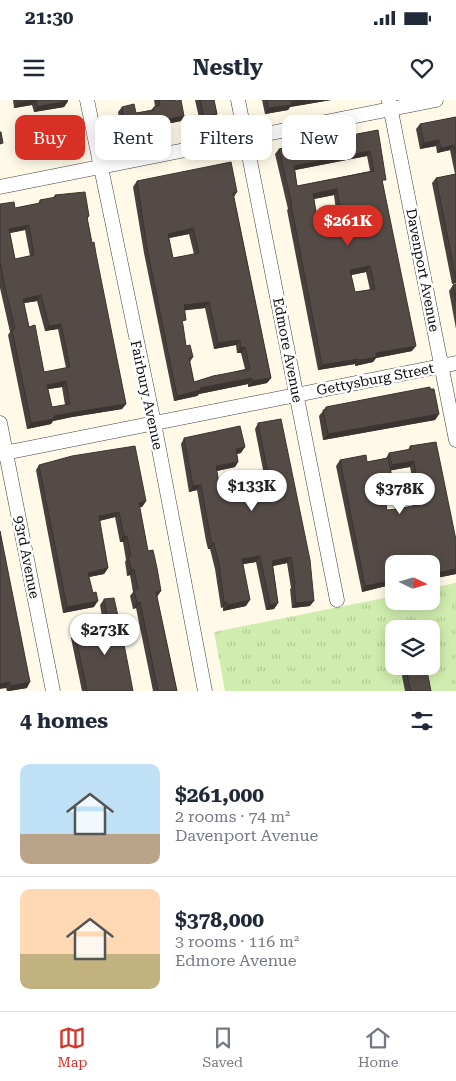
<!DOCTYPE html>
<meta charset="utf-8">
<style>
body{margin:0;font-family:"Roboto Serif",serif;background:#f2f2f3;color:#1f2937;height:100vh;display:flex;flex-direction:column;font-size:19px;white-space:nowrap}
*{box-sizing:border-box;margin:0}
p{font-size:16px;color:#747a83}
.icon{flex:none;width:28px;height:28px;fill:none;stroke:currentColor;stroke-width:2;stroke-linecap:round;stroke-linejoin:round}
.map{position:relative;height:591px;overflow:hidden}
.sheet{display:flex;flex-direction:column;background:#fff;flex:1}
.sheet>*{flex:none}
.banner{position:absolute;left:15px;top:15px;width:426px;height:45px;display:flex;gap:10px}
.needle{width:32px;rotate:95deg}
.tools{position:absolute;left:385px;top:455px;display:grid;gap:10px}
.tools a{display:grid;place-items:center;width:55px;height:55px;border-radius:10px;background:#fff;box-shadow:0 2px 12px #0003;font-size:25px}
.price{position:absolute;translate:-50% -42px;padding:0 11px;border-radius:18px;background:#fff;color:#222;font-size:16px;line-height:32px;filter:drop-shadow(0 1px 2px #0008)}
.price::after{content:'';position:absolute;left:50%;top:30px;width:15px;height:11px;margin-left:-8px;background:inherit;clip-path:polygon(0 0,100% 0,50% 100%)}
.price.selected{background:#d93025;color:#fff}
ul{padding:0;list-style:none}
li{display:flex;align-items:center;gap:15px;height:125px;padding:0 20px}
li+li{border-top:1px solid #e0e1e3}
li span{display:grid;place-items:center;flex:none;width:140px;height:100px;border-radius:10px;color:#555}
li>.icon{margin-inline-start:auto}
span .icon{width:60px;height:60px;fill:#fffc;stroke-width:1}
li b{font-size:21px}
h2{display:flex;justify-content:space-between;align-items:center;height:60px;padding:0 20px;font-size:21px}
.pill{padding:0 18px;border-radius:10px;background:#fff;box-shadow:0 2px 12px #0003;font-size:18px;line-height:45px}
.pill.selected{background:#d93025;color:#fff}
.status{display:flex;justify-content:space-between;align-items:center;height:35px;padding:0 25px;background:#fff;direction:ltr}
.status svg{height:14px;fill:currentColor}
header{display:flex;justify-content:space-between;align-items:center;height:65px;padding:0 20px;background:#fff;font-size:22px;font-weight:700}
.menu{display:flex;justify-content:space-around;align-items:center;height:70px;border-top:1px solid #e0e1e3;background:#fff;font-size:14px;color:#747a83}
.menu a{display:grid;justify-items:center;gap:2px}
.menu .selected{color:#d93025}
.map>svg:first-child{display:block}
.park{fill:url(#park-tufts);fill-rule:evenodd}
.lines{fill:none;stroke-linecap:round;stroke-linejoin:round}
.street-casing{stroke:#3e3e3e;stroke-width:15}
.street{stroke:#fff;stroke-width:14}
.wall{fill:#48403c;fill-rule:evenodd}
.shaded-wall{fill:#3b3431}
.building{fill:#544b46;stroke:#3b3431;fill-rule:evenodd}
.labels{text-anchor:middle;stroke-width:5;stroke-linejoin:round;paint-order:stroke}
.street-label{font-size:14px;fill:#0b0b0b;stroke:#fff}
</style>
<div class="status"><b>21:30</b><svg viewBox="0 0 49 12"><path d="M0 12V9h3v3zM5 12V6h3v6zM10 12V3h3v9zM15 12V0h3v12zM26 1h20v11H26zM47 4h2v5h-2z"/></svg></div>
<header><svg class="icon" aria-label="menu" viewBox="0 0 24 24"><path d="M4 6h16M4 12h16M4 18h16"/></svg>Nestly<svg class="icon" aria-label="heart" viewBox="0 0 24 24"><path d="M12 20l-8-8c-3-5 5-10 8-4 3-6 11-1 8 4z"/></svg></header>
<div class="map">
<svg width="456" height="591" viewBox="0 0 456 591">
<defs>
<pattern id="park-tufts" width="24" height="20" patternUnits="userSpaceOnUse" patternTransform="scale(1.25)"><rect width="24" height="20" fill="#d0edaf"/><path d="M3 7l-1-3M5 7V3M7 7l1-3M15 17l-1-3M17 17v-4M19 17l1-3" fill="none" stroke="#b1ca95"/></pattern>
</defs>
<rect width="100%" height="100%" fill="#fffae8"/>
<!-- park -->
<path class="park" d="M456 483V591H225L214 532 394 496V501H431V488ZM394 529H431V566H394Z"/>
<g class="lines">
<!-- street casing -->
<g class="street-casing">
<path id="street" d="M87 0 154 323 205 591
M238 0 337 500
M389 1 456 340
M0 87 436 0
M0 323 53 591
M0 354 456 263"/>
</g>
<!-- street -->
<use href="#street" class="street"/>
</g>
<!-- wall -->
<path class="wall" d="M13 0H67L68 1 64 7 34 12 32 5 14 8Z
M154 0H175L181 21 122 33 118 12 122 7 136 13 151 10 155 6Z
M195 0H214L217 14 213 20 200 22Z
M262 0H331L290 7 288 10 265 14Z
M456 17V183L452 184 432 83 436 78 455 74 450 50 437 53 436 46 420 49 416 29 420 24Z
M36 30 71 38 67 44 29 51 27 39 31 33 34 32Z
M378 30 383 84 412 251 376 258 373 262 355 266V264L318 270 287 110 288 109 275 54 279 49ZM367 56 370 71 297 86 295 70ZM334 95 338 126 319 129 314 99ZM366 172 370 190 355 192 351 175Z
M137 81 237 92 234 97 271 278 267 283 248 287V284L199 294 197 296 174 301 144 153 133 87ZM189 134 194 154 173 158 169 138ZM205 208 214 249 236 245 237 253H241L245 269 194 282 190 262 193 257 186 246 182 225 184 210Z
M55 95 89 116 87 119 126 304 122 309 72 317 53 321 51 324 27 329 8 235 10 232 0 188V104L15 108 38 104 40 100 53 98ZM25 130 30 156 15 159 10 133ZM37 201 45 231 58 229 66 268 44 272 29 227 24 203ZM62 287 65 305 52 307 48 289Z
M456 184V229L449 191 453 185Z
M430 289 439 314 435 320 323 340 319 316 326 307Z
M258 323 310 506 292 508 290 489 291 488 287 463 273 466 278 503 274 509 266 510 256 462 243 464 246 506 223 511V507L221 508 215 469 210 449H208L206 441 197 390 189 392 181 344 184 338 241 353 237 354 238 362 235 367 217 371 220 390 240 385 243 381 254 388 266 385 255 329Z
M410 346 456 474 431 479V464H394V472H393L394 477 386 486 362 492 336 366 340 360 367 362 386 358 389 353 408 350ZM410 367 413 383 409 388 413 406 387 410 383 389 389 387 391 370Z
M39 365 146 401 142 407H139L157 497 177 591H153L136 508 133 509 130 496 133 492 130 475 127 476 126 468 125 462 126 460 123 442H120L115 417 99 421 108 468 104 474 89 477 94 507 63 513 36 370Z
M0 431 27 588 10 591H7L6 588Z
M104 499 133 591H82L71 538 75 533 104 528 100 505Z
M406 570 431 591H405L402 576Z"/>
<!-- shaded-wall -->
<path class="shaded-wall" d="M36 0 32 5 14 8 18 3Z
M301 0H331L290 7 288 10 265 14 268 8 291 2Z
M68 1 64 7 34 12 37 7Z
M217 14 213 20 200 22 204 17Z
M184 16 181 21 122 33 126 28Z
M71 38 67 44 29 51 34 45Z
M439 40 436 46 420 49 424 43Z
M454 45 450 50 437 53 441 48Z
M370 51 367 56 290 71 294 66Z
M337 89 334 95 309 100 313 94Z
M29 125 25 130 5 134 9 129Z
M193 128 189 134 164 139 168 134Z
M370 166 366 172 347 176 350 170Z
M456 179V183L452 184Z
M41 195 37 201 19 204 23 199Z
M209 202 205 208 180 211 184 205Z
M61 224 58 229 45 231 49 226Z
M240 240 236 245 214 249 218 243Z
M416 246 412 251 376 258 373 262 355 266 359 260 376 253Z
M245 247 241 253H237L241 248Z
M358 259 355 264 318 270 322 265Z
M252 278 248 284 199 294 197 296 174 301 177 296 200 288Z
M271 278 267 283 248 287 252 281Z
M66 281 62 287 43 290 47 285Z
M126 304 122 309 72 317 53 321 51 324 27 329 31 323 54 316 76 312Z
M439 314 435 320 323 340 328 334Z
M245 347 241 353 232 355 236 349Z
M414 361 410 367 388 371 392 365Z
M238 362 235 367 212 372 216 366Z
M393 382 389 387 378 390 382 384Z
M201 385 197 390 189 392 193 386Z
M146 401 142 407 135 408 139 403Z
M119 412 115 417 95 422 99 416Z
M124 436H127L123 442H120Z
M214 443 210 449H208L212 444Z
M260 456 256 462 238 465 242 459Z
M291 457 287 463 268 467 272 461Z
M108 468 104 474 84 478 88 473Z
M134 469 130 475 127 476 131 470Z
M456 469V474L431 479V474Z
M394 477 386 486 362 492 365 486Z
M161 491 157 497 156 492Z
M250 500 246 506 223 511 227 505Z
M98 501 94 507 63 513 67 507Z
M314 501 310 506 292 508 296 503Z
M140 502 136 508 133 509 137 503Z
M224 502H227L223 507 221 508Z
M278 503 274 509 266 510 270 505Z
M10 582 6 588 0 589V584Z
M30 582 27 588 7 591 11 586Z"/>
<!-- building -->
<path class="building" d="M18 0H34L18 3Z
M36 0H67L68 1 37 7Z
M159 0H175L176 1 181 0 184 16 126 28 122 7 134 4 136 13 154 10V7L160 5Z
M200 0H214L217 14 204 17Z
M267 0H301L291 2 292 5 268 8Z
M456 17V54L454 45 441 48 439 40 424 43 420 24Z
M68 22 71 38 34 45 31 33 37 32 36 30Z
M378 30 386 80H382L416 246 376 253V257L368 259 359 260 358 259 322 265 291 105H292L279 49ZM370 51 374 71 297 86 294 66ZM337 89 343 125 319 129 313 94ZM370 166 375 189 355 192 350 170Z
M0 32H1L3 43 0 44Z
M231 62 237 92 233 93 271 278 252 281V278L200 288 201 290 177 296 147 148 137 81ZM193 128 199 153 173 158 168 134ZM209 202 218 243 240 240 241 248 245 247 250 269 213 276 194 282 189 258 193 257 190 245 186 246 183 225 182 221 186 220 184 205Z
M456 74V179L436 78Z
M85 92 89 116 87 117 92 143 94 142 96 154 126 304 76 312 54 316V319L31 323 12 230 15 229 4 183 0 161V104L14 102 15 108 40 103V100L56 97 55 95ZM29 125 34 155 15 159 9 129ZM41 195 49 226 61 224 70 267 44 272 35 225 29 227 23 199ZM66 281 70 304 52 307 47 285Z
M456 184V201L453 185Z
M430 287V289H434L439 314 328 334 323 310H326V307L393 294Z
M281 319 310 460 314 501 296 503 294 484H295L291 457 272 461 278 503 270 505 260 456 242 459 250 500 227 505V502H224L219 464 214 443 212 444 210 435 201 385 193 386 184 338 240 326 245 347 236 349 238 362 216 366 220 390 244 385 243 381 252 379 254 388 270 384 258 323Z
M436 342 456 440V469L431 474V464H394V468H392L394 477 389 478 390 481 365 486 340 360 366 355 367 362 388 358 393 382 382 384 387 410 398 409 418 405 413 382H417L414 361 392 365 389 353 411 349 410 346Z
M135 346 146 401 139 403 148 451 153 450 157 468 161 491 156 492 177 591H158L140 502 137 503 134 490 138 489 134 469 131 470 130 463 128 457 131 456 127 436H124L119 412 99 416 108 468 88 473 93 493 96 492 98 501 67 507 39 365 72 356Z
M0 431 30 582 11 586 10 582 0 584Z
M114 498 123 539 133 591H87L75 533 109 528 104 499Z
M424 566H426L431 591H411L406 570Z"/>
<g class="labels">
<!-- street labels -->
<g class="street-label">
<text transform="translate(423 170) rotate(79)" y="5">Davenport Avenue</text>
<text transform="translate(288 250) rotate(79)" y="5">Edmore Avenue</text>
<text transform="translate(375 279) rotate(-11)" y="5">Gettysburg Street</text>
<text transform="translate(147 295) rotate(78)" y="5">Fairbury Avenue</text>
<text transform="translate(27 457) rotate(79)" y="5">93rd Avenue</text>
</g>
</g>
</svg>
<div class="tools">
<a><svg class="needle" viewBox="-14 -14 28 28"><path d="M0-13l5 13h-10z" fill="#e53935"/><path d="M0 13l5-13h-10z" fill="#747a83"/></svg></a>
<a><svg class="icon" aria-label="layers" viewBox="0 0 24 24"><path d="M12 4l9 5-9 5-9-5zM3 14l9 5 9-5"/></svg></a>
</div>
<b class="price selected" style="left:348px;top:147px">$261K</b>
<b class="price" style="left:252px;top:412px">$133K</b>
<b class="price" style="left:400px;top:415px">$378K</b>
<b class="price" style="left:105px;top:556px">$273K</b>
<div class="banner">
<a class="pill selected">Buy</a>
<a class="pill">Rent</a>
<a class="pill">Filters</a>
<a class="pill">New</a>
</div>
</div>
<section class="sheet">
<h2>4 homes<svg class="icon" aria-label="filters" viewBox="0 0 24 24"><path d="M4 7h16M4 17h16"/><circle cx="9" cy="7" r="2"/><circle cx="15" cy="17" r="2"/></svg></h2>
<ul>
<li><span style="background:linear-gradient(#bfe0f5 70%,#b9a48a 0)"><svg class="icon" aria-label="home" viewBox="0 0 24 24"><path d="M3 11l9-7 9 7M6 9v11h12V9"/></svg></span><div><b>$261,000</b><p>2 rooms · 74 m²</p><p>Davenport Avenue</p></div></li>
<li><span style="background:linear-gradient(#ffd9b3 65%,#c2b280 0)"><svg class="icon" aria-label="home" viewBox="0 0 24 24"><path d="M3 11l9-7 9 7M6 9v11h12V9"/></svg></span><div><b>$378,000</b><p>3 rooms · 116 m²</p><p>Edmore Avenue</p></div></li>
</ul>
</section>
<nav class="menu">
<a class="selected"><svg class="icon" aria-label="map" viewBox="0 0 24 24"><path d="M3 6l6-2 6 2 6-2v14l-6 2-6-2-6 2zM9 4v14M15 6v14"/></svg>Map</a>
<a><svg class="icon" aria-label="saved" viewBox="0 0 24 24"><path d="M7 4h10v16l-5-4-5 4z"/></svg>Saved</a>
<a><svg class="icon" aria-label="home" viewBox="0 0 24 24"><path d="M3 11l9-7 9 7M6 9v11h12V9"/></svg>Home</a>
</nav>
